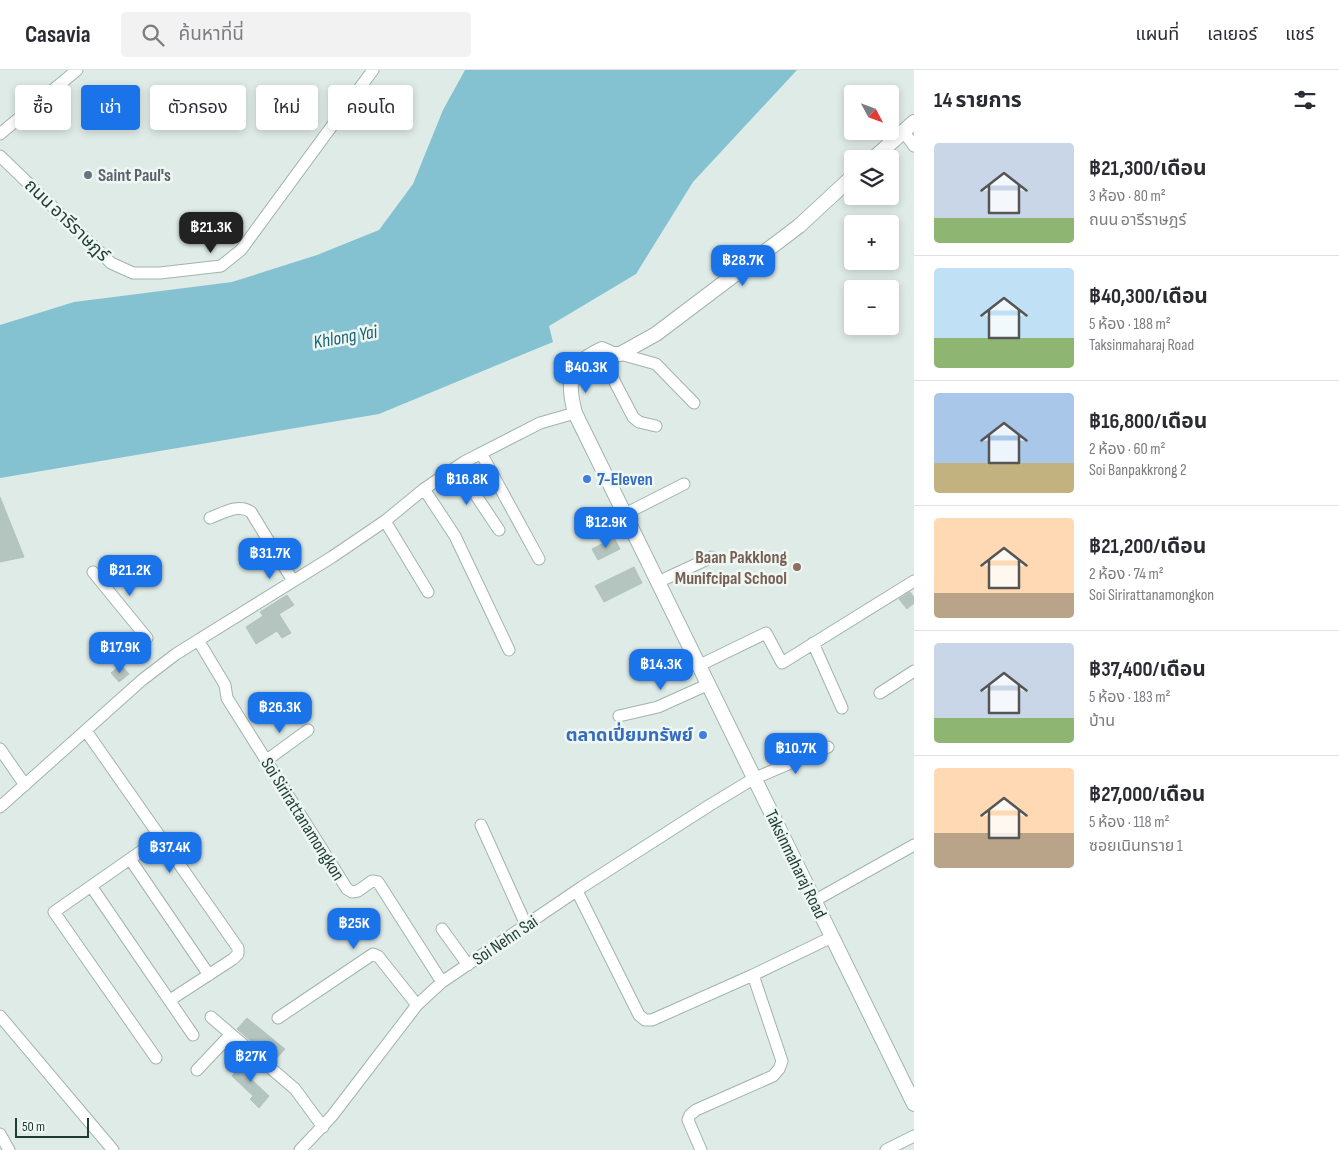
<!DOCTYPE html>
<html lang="th">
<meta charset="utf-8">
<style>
body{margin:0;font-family:"Sofia Sans Condensed","Noto Sans Thai",sans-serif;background:#f2f2f3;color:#2b2b33;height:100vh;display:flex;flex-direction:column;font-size:19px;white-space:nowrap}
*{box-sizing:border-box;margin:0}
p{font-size:16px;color:#7c7c81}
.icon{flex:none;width:28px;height:28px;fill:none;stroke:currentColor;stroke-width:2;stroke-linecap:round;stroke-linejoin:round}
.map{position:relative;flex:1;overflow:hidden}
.side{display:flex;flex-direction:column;background:#fff;width:425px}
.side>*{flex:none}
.banner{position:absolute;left:15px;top:15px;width:475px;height:45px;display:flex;gap:10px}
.needle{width:32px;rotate:131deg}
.fabs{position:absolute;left:844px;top:15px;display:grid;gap:10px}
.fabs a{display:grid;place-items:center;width:55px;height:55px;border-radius:5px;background:#fff;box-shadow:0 2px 8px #0003;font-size:25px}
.scale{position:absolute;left:15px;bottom:12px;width:74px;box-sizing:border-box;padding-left:5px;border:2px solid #1f3b35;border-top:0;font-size:14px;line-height:18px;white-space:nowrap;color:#1f3b35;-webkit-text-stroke:4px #eff7f3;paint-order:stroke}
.price{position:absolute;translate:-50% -42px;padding:0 11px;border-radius:10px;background:#1a73e8;color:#fff;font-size:16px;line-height:32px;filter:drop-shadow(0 1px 2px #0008)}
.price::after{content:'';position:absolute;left:50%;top:30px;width:15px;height:11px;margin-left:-8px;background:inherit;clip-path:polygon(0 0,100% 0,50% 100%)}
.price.on{background:#222;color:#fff}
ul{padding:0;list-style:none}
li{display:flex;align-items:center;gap:15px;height:125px;padding:0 20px}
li+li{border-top:1px solid #e1e1e2}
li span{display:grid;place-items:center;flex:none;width:140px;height:100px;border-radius:5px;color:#555}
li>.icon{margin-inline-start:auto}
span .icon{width:60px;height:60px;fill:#fffc;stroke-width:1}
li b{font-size:21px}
h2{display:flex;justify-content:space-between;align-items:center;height:60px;padding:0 20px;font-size:21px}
.tag{padding:0 18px;border-radius:5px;background:#fff;box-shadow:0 2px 8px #0003;font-size:18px;line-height:45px}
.tag.on{background:#1a73e8;color:#fff}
header{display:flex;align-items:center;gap:30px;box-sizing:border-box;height:70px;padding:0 25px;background:#fff;border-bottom:1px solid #e1e1e2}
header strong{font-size:24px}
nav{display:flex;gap:28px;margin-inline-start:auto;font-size:18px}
.search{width:350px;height:45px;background:#f2f2f3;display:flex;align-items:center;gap:12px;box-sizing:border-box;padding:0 18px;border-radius:5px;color:#7c7c81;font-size:19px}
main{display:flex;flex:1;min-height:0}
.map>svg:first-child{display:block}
.water{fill:#84c2d2}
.building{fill:#b4c5bf;stroke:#b1c4bd}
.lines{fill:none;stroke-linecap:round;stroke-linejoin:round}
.minor-casing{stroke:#a2b3ad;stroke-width:13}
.tertiary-casing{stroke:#a2b3ad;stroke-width:16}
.minor{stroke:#fff;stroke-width:11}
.tertiary{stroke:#fff;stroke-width:14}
.worship-dot{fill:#6b7280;stroke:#eff7f3;stroke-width:2}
.shop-dot{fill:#3f7fe0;stroke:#eff7f3;stroke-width:2}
.education-dot{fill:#8d6e63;stroke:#eff7f3;stroke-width:2}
.labels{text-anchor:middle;stroke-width:5;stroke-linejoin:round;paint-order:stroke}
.worship-label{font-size:18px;font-weight:bold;fill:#5b616d;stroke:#eff7f3;text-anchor:start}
.street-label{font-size:18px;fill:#1f3b35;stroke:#eff7f3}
.shop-label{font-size:18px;font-weight:bold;fill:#366cbe;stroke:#eff7f3;text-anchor:start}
.education-label{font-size:18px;font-weight:bold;fill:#785e54;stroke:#eff7f3;text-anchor:end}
.water-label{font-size:19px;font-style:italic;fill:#196378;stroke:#eff7f3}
</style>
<header>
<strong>Casavia</strong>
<div class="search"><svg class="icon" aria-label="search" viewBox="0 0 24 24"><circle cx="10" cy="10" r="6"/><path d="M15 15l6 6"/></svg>ค้นหาที่นี่</div>
<nav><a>แผนที่</a><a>เลเยอร์</a><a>แชร์</a></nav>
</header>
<main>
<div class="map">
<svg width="914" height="1080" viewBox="0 0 914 1080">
<rect width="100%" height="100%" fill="#dfebe6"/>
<!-- water -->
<path class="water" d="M465 0H797L693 112 636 204 549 256 553 272 379 344 0 408V255L74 232 232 212 317 185 379 160 413 114 443 40Z"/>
<!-- building -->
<path class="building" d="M0 427 24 487 0 492Z
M614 468 620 479 598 490 592 479Z
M634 497 642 513 604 532 595 516Z
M910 522 914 527V533L907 539 899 529Z
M287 525 294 535 279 544 291 563 282 568 277 561 256 574 246 557 263 546 260 542Z
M121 595 129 604 119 612 111 603Z
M247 948 285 979 274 991 237 959Z
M249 989 259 998 250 1008 269 1026 259 1038 250 1029 253 1026 232 1006Z"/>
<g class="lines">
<!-- minor casing -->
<g class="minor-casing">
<path id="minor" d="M904 62 914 76
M0 64 77 0
M0 86 111 193 133 203H160L221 196 241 180 373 0
M620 284 656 294 694 333
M607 297 633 347 639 352 656 356
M481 383 539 489
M457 397 499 460
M424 419 455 466 509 580
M625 444 684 414
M210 448C223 443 239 433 251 442L293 511
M385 451 428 522
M93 502 147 568
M658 512 712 487
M198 570 225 615 227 628 347 819 352 822 358 821 372 811 378 812 442 912
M813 573 842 638
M700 595 766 563 782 593 914 511
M880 623 914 601
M619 646 658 637 709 614
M86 661 238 878V884L233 889 170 930
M0 679 25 715
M267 690 308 660
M0 737 142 610 176 584 332 487 385 451 424 419 464 392 540 353 575 343
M481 755 527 857
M130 789 209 905
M91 816 193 965
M577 821 639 945 645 950H652L753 905
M814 831 914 775
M442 859 468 895
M0 946 113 1080
M211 947 295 1019 323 1057
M278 948 373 884 378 886 417 935
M156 988 54 842 160 768
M197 1000 231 964
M0 1064 9 1080
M300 1080 332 1046 417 935 442 912 582 817 710 735 753 709 828 677
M701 1080 688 1050 690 1045 696 1040 773 1006 779 999 782 991 753 905 832 867
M886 1080 914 1066"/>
</g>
<!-- tertiary casing -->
<g class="tertiary-casing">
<path id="tertiary" d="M873 89 914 52
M852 107 799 156 656 264 620 284H613L602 279C569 294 566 309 575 343 690 573 800 804 914 1034
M570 308C587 307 609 304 613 284"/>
</g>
<!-- minor -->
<use href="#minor" class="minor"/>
<!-- tertiary -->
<use href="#tertiary" class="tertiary"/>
</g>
<!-- markers -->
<circle class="worship-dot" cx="88" cy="105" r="5"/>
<g class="shop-dot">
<circle cx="587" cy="409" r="5"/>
<circle cx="703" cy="665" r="5"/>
</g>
<circle class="education-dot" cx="797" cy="497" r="5"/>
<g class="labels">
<!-- worship labels -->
<g class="worship-label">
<text x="98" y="111">Saint Paul's</text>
</g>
<!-- street labels -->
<g class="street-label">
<text transform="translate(67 150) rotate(44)" y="6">ถนน อารีราษฎร์</text>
<text transform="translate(303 749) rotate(58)" y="6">Soi Sirirattanamongkon</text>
<text transform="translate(796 794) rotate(64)" y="6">Taksinmaharaj Road</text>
<text transform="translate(505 870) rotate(-34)" y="6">Soi Nehn Sai</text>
</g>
<!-- shop labels -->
<g class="shop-label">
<text x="597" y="415">7-Eleven</text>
<text x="693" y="671" text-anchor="end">ตลาดเปี่ยมทรัพย์</text>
</g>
<!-- education labels -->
<g class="education-label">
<text x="787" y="493">Baan Pakklong<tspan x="787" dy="21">Munifcipal School</tspan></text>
</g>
<!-- water labels -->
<g class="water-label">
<text transform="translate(345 266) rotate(-10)" y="7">Khlong Yai</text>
</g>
</g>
</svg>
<div class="fabs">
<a><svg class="needle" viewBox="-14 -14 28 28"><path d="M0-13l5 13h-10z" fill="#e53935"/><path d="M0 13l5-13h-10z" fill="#7c7c81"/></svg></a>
<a><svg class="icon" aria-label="layers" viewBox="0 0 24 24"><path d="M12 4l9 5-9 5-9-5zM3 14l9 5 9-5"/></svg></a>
<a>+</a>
<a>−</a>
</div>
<div class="scale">50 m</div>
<b class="price on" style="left:211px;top:184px">฿21.3K</b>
<b class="price" style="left:743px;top:217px">฿28.7K</b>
<b class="price" style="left:586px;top:324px">฿40.3K</b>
<b class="price" style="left:467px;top:436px">฿16.8K</b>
<b class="price" style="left:606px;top:479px">฿12.9K</b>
<b class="price" style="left:270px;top:510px">฿31.7K</b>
<b class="price" style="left:130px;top:527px">฿21.2K</b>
<b class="price" style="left:120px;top:604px">฿17.9K</b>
<b class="price" style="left:661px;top:621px">฿14.3K</b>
<b class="price" style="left:280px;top:664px">฿26.3K</b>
<b class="price" style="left:796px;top:705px">฿10.7K</b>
<b class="price" style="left:170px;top:804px">฿37.4K</b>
<b class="price" style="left:354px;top:880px">฿25K</b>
<b class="price" style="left:251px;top:1013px">฿27K</b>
<div class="banner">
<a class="tag">ซื้อ</a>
<a class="tag on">เช่า</a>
<a class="tag">ตัวกรอง</a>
<a class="tag">ใหม่</a>
<a class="tag">คอนโด</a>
</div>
</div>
<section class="side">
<h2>14 รายการ<svg class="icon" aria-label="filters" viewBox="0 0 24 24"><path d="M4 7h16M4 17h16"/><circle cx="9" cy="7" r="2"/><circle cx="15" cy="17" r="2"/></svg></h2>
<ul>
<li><span style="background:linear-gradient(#c9d6e8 75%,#8fb573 0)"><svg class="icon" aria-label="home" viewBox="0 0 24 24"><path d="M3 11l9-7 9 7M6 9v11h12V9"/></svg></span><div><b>฿21,300/เดือน</b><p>3 ห้อง · 80 m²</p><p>ถนน อารีราษฎร์</p></div></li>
<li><span style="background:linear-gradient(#bfe0f5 70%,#8fb573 0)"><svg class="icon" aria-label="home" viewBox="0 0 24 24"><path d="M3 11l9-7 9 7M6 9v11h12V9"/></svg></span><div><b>฿40,300/เดือน</b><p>5 ห้อง · 188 m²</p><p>Taksinmaharaj Road</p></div></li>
<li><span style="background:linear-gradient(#a9c7e8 70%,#c2b280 0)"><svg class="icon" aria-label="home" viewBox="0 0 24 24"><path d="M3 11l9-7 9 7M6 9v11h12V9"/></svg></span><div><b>฿16,800/เดือน</b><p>2 ห้อง · 60 m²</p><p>Soi Banpakkrong 2</p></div></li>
<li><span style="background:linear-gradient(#ffd9b3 75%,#b9a48a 0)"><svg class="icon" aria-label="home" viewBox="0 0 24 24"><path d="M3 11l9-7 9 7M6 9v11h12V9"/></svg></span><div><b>฿21,200/เดือน</b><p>2 ห้อง · 74 m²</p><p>Soi Sirirattanamongkon</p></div></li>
<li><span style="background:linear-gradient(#c9d6e8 75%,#8fb573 0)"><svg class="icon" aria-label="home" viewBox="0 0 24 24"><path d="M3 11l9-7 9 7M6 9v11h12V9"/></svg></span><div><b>฿37,400/เดือน</b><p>5 ห้อง · 183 m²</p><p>บ้าน</p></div></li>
<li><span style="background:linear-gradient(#ffd9b3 65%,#b9a48a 0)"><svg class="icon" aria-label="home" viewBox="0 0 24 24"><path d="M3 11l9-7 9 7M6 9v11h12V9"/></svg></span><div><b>฿27,000/เดือน</b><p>5 ห้อง · 118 m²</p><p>ซอยเนินทราย 1</p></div></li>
</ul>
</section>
</main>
